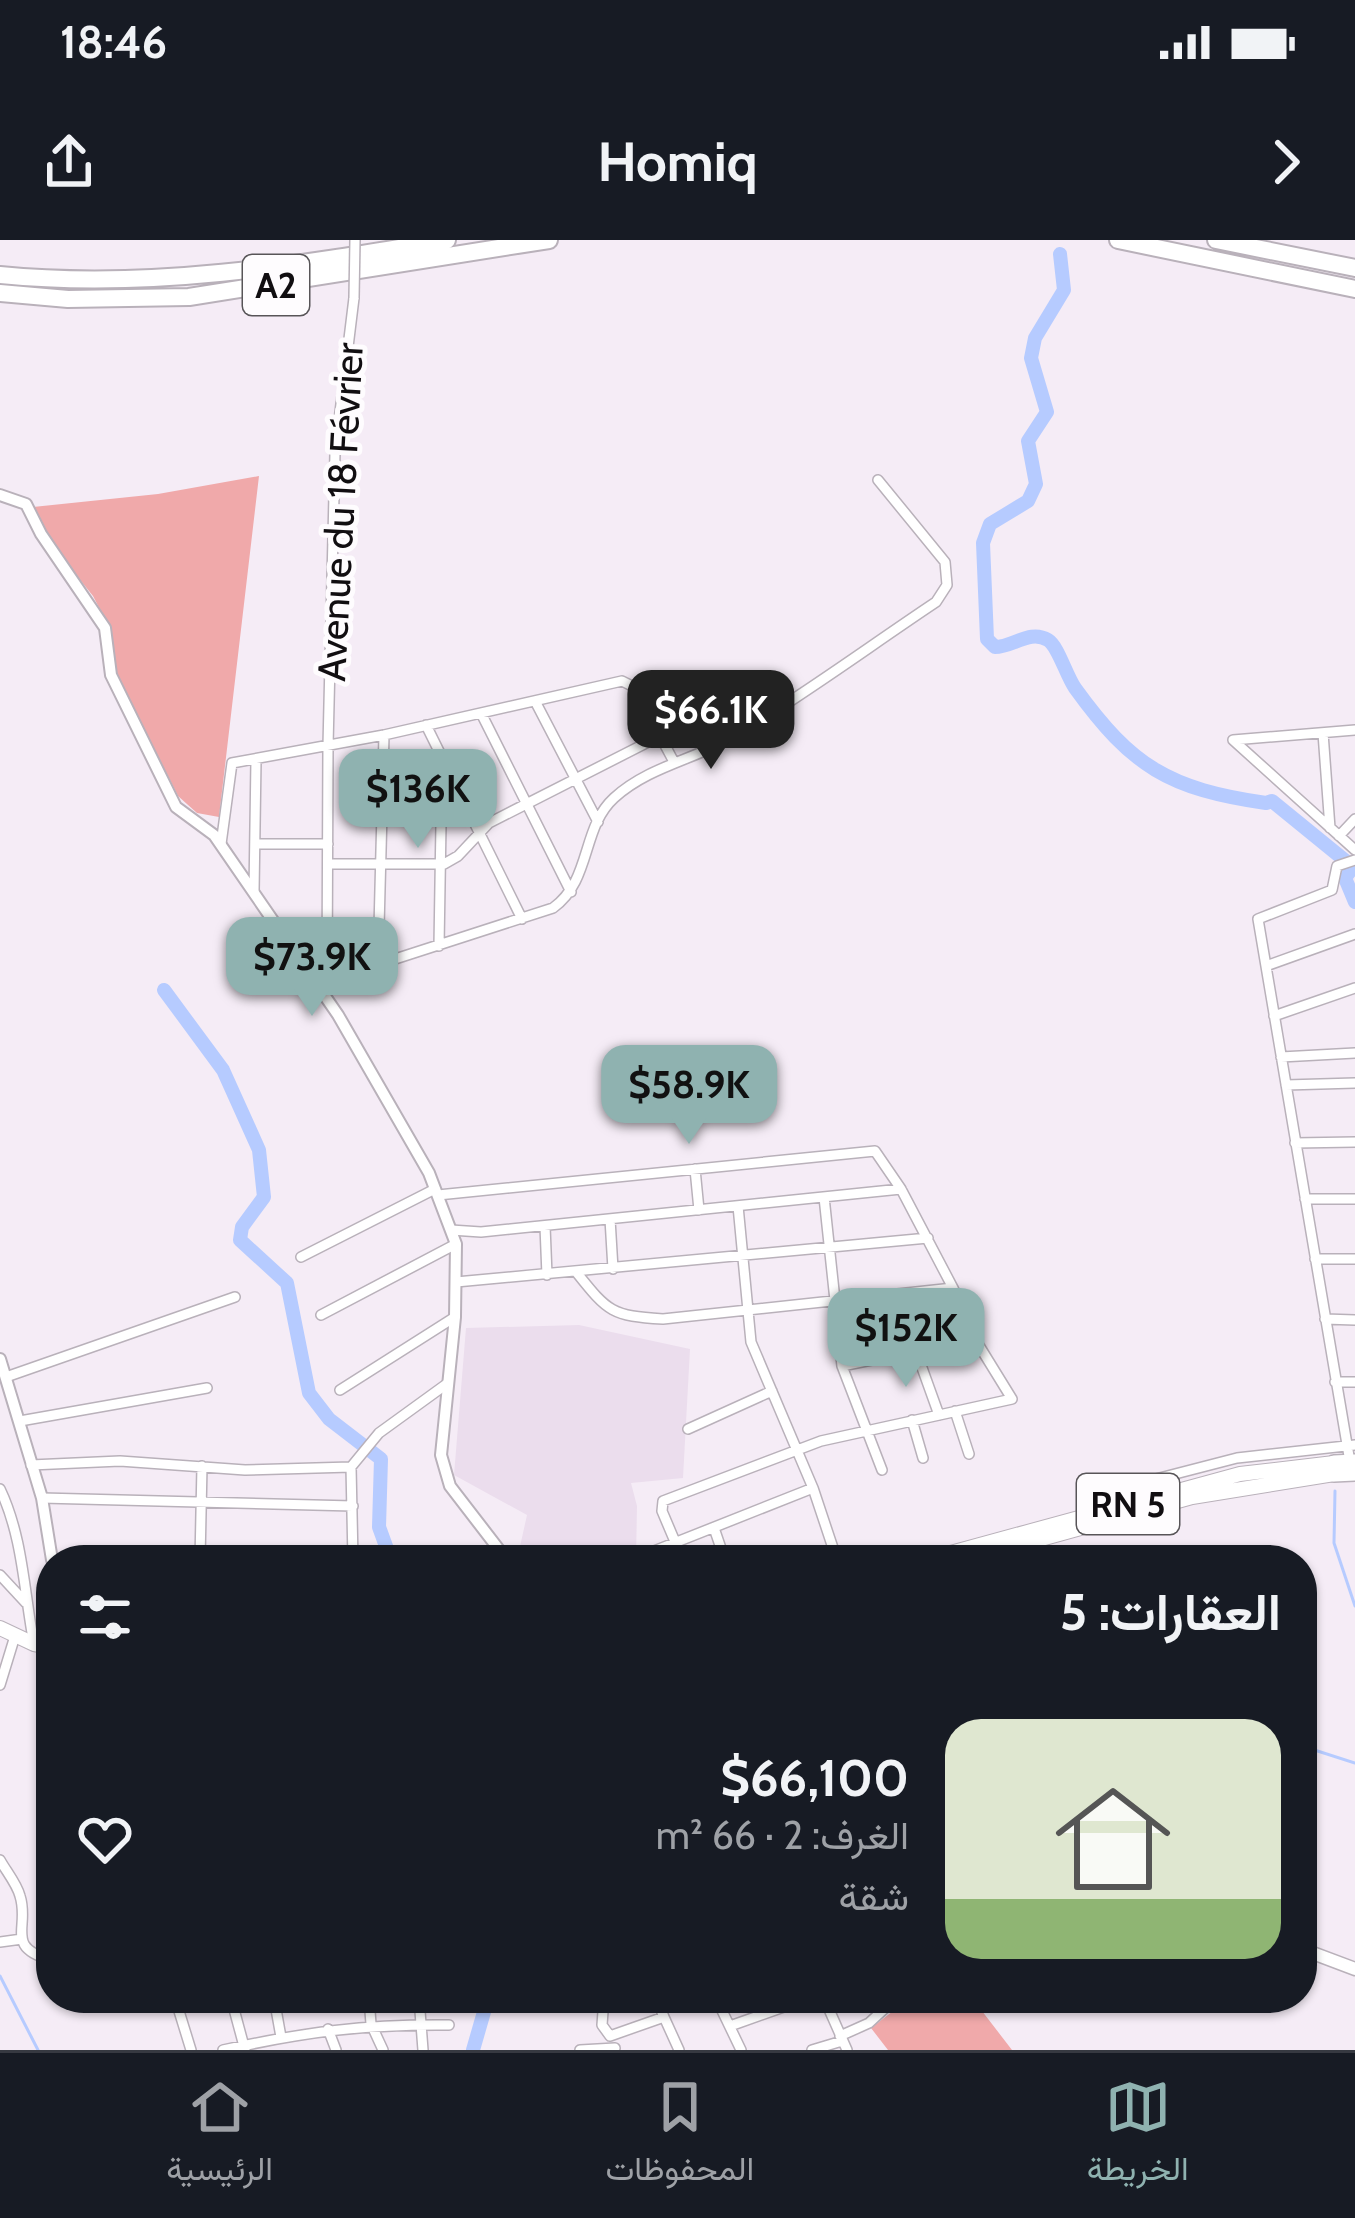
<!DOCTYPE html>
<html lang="ar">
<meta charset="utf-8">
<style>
body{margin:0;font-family:Cabin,Vazirmatn,sans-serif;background:#242831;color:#f1f3f6;direction:rtl;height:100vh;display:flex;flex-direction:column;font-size:45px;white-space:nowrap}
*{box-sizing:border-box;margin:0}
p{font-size:39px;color:#9ea1a6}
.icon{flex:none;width:66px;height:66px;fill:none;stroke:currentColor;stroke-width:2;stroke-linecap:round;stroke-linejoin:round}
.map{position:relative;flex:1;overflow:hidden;direction:ltr}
.panel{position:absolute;left:36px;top:1305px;width:1281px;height:468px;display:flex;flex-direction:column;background:#171b24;border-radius:48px;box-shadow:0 3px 9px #0004;direction:rtl}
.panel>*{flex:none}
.price{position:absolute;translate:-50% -102px;padding:0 27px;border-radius:24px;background:#8fb2b0;color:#111;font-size:39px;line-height:78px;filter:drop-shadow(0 3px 6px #0008)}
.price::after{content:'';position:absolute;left:50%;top:72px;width:36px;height:27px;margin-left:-18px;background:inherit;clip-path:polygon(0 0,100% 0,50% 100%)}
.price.on{background:#222;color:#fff}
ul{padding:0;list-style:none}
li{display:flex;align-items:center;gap:36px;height:300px;padding:0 36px}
li span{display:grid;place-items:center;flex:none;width:336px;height:240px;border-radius:36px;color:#555}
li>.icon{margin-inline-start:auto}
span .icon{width:144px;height:144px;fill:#fffc;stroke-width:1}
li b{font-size:51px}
h2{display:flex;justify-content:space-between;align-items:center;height:144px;padding:0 36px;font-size:51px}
.status{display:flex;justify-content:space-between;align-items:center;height:84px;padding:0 60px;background:#171b24;direction:ltr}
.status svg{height:33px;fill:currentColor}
header{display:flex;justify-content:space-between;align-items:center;height:156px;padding:0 36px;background:#171b24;font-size:54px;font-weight:700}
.dock{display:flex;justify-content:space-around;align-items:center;height:168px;border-top:3px solid #363941;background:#171b24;font-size:33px;color:#9ea1a6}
.dock a{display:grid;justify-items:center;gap:6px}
.dock .on{color:#8fb2b0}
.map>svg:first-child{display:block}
.built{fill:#ebdded}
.green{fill:#f0a9aa}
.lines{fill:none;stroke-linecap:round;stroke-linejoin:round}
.stream{stroke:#b6cbff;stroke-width:3}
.river{stroke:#b6cbff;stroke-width:14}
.minor-casing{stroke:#b9b1ba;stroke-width:12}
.tertiary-casing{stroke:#b9b1ba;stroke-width:14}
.secondary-casing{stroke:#b9b1ba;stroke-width:15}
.primary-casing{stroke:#b9b1ba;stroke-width:16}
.trunk-casing{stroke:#b9b1ba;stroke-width:18}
.motorway-casing{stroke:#b9b1ba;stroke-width:20}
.minor{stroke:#fff;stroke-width:9}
.tertiary{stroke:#fff;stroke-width:10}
.secondary{stroke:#fff;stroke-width:12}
.primary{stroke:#fff;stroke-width:14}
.trunk{stroke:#fff;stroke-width:15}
.motorway{stroke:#fff;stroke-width:16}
.minor-bridge-casing{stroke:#b9b1ba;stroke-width:12;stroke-linecap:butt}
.minor-bridge{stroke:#fff;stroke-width:9}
.labels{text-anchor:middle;stroke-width:10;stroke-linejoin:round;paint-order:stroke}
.shield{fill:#fefcfe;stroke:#585558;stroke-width:3}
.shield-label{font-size:36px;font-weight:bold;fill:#110e11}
.street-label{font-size:39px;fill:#110e11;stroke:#fefcfe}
</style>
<div class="status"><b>18:46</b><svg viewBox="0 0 49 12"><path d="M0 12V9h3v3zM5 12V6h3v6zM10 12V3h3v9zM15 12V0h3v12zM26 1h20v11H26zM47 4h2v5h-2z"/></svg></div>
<header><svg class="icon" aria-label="forward" viewBox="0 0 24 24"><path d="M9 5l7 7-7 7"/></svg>Homiq<svg class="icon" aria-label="share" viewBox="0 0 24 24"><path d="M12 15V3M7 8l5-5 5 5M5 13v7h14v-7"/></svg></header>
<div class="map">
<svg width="1355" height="1810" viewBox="0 0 1355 1810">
<rect width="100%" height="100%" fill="#f5ecf6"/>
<!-- built -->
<path class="built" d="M579 1085 690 1109 683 1238 631 1243 637 1266 636 1320H517L527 1275 454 1235 466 1088Z"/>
<!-- green -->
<path class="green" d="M259 236 219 577 197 573 178 556 117 435 108 385 93 356 48 300 33 267 158 254Z
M910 1758H972L1012 1810H888L871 1788Z"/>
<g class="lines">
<!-- stream -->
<path class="stream" d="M1335 1251 1334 1303 1355 1366
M1302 1506 1355 1523
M0 1736 38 1810"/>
<!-- river -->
<path class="river" d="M1060 14 1064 50 1035 98 1031 118 1047 172 1028 201 1036 244 1028 261 990 284 983 303 987 399 995 407C1013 407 1030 389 1048 400 1058 406 1066 435 1075 448 1132 527 1169 549 1266 563L1272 561 1353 627 1345 638 1355 662
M164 750 223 830 259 910 264 957 242 987 240 1000 287 1043 309 1153 329 1179 381 1219 379 1287 391 1320
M473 1810 488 1758"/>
<!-- minor casing -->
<g class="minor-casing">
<path id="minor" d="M535 461 598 582
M481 473 571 652
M426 485 522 679
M1355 490 1233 500 1355 610
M1323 493 1330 588
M1339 596 1355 579
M221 604 232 523 384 495 622 441 634 447 674 522
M255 604H328
M328 624H444L458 616 489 583 660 496
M254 652 256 520
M439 706 442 522
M378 726 384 495
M1266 726 1355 694
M327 741 553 668C592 640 581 588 614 558 649 526 697 519 737 495 805 454 870 406 936 362L947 345 945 322 878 240
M327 741 328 506 335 213 354 58
M1274 776 1355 748
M1281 817 1355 813
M1286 845 1355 843
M1295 903 1355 902
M695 929 699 970
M438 955 875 911 901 949
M824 957 842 1126 882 1230
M1305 959H1355
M738 966 751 1102 813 1248 837 1320
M610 979 613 1029
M545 986 547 1035
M451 990 481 992 901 949 953 1048 663 1079C612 1076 608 1072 577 1033
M301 1017 435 949
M1315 1019H1355
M456 1042 928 998
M321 1075 456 1004
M1325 1079 1355 1080
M916 1111 939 1175
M842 1126 975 1099
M6 1137 235 1057
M1335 1142H1355
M340 1150 455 1077
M955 1171 969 1214
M912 1180 923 1218
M20 1181 207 1148
M688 1189 772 1151
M1350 1222 1258 679 1332 650 1337 626 1355 620
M31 1225 120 1221 245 1230 351 1227 353 1320
M351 1227 379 1193 448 1143
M0 1249C23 1297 24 1352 34 1404
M42 1258 353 1266
M1088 1275 1098 1260 1148 1241 1237 1218 1355 1205
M714 1288 725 1320
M676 1304 662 1271 663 1261 821 1201 1012 1159 975 1099 953 1048
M654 1311 813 1248
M200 1320 202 1226
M0 1335 26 1363
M0 1445 15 1396
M0 1620C6 1631 17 1644 20 1656 30 1687 4 1707 51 1720
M0 1702 22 1699
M175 1758 191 1810
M231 1758 245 1810
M274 1758 281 1797
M369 1758 371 1784 383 1810
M419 1758 423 1810
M604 1758 602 1785 610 1796 664 1777 679 1810
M656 1758 664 1777
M716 1758 741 1810
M824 1758 847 1810
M730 1786 809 1758
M328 1789 336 1810
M840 1796 869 1783 896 1758
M223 1810C305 1792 365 1784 449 1785
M580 1810 615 1808
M812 1810 842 1801"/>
</g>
<!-- tertiary casing -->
<g class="tertiary-casing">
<path id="tertiary" d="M0 255 26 264 41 294 105 388 111 435 176 567 214 595 338 775 429 933 456 1004 455 1077 441 1215 450 1246 507 1320
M0 1119 42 1258 52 1320"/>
</g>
<!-- secondary casing -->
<g class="secondary-casing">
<path id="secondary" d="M1302 1709 1355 1729"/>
</g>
<!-- primary casing -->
<g class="primary-casing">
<path id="primary" d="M925 1320 1240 1234 1334 1223
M966 1320 1192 1257 1334 1234
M0 1388 34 1404 51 1407"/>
</g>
<!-- trunk casing -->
<g class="trunk-casing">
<path id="trunk" d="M1334 1223 1355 1222
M1334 1234 1355 1233"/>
</g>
<!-- motorway casing -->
<g class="motorway-casing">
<path id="motorway" d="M1118 0 1355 49
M1216 0 1355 28
M0 35C152 50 298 25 447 0
M0 53 68 59 189 57 549 0"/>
</g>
<!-- minor -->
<use href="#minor" class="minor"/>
<!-- tertiary -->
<use href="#tertiary" class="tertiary"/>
<!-- secondary -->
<use href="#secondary" class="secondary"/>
<!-- primary -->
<use href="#primary" class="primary"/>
<!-- trunk -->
<use href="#trunk" class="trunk"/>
<!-- motorway -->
<use href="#motorway" class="motorway"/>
<!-- minor-bridge casing -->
<g class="minor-bridge-casing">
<path id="minor-bridge" d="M354 58 355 0"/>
</g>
<!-- minor-bridge -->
<use href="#minor-bridge" class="minor-bridge"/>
</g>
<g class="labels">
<!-- shield labels -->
<g class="shield">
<rect x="243" y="15" width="66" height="60" rx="9"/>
<rect x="1077" y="1234" width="102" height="60" rx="9"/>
</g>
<g class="shield-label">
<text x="276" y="58">A2</text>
<text x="1128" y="1277">RN 5</text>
</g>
<!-- street labels -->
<g class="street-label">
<text transform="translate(340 272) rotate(-87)" y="14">Avenue du 18 Février</text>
</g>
</g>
</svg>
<b class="price on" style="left:711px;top:532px">$66.1K</b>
<b class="price" style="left:418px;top:611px">$136K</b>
<b class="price" style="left:312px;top:779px">$73.9K</b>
<b class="price" style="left:689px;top:907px">$58.9K</b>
<b class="price" style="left:906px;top:1150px">$152K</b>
<section class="panel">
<h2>العقارات: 5<svg class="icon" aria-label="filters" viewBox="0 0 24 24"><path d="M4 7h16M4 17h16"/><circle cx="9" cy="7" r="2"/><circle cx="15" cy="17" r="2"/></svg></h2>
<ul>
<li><span style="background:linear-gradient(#dfe7d0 75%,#8fb573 0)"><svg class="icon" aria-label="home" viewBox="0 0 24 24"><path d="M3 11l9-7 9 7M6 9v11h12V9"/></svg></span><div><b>$66,100</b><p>الغرف: 2 · 66 m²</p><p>شقة</p></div><svg class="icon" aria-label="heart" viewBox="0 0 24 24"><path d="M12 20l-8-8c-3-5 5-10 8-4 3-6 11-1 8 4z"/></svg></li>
</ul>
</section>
</div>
<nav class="dock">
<a class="on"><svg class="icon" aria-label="map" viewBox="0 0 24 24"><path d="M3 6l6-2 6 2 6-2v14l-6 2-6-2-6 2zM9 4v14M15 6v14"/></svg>الخريطة</a>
<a><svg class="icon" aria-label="saved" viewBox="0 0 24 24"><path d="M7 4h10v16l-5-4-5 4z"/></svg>المحفوظات</a>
<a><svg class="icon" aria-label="home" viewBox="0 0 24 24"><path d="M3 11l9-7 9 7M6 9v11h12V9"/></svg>الرئيسية</a>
</nav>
